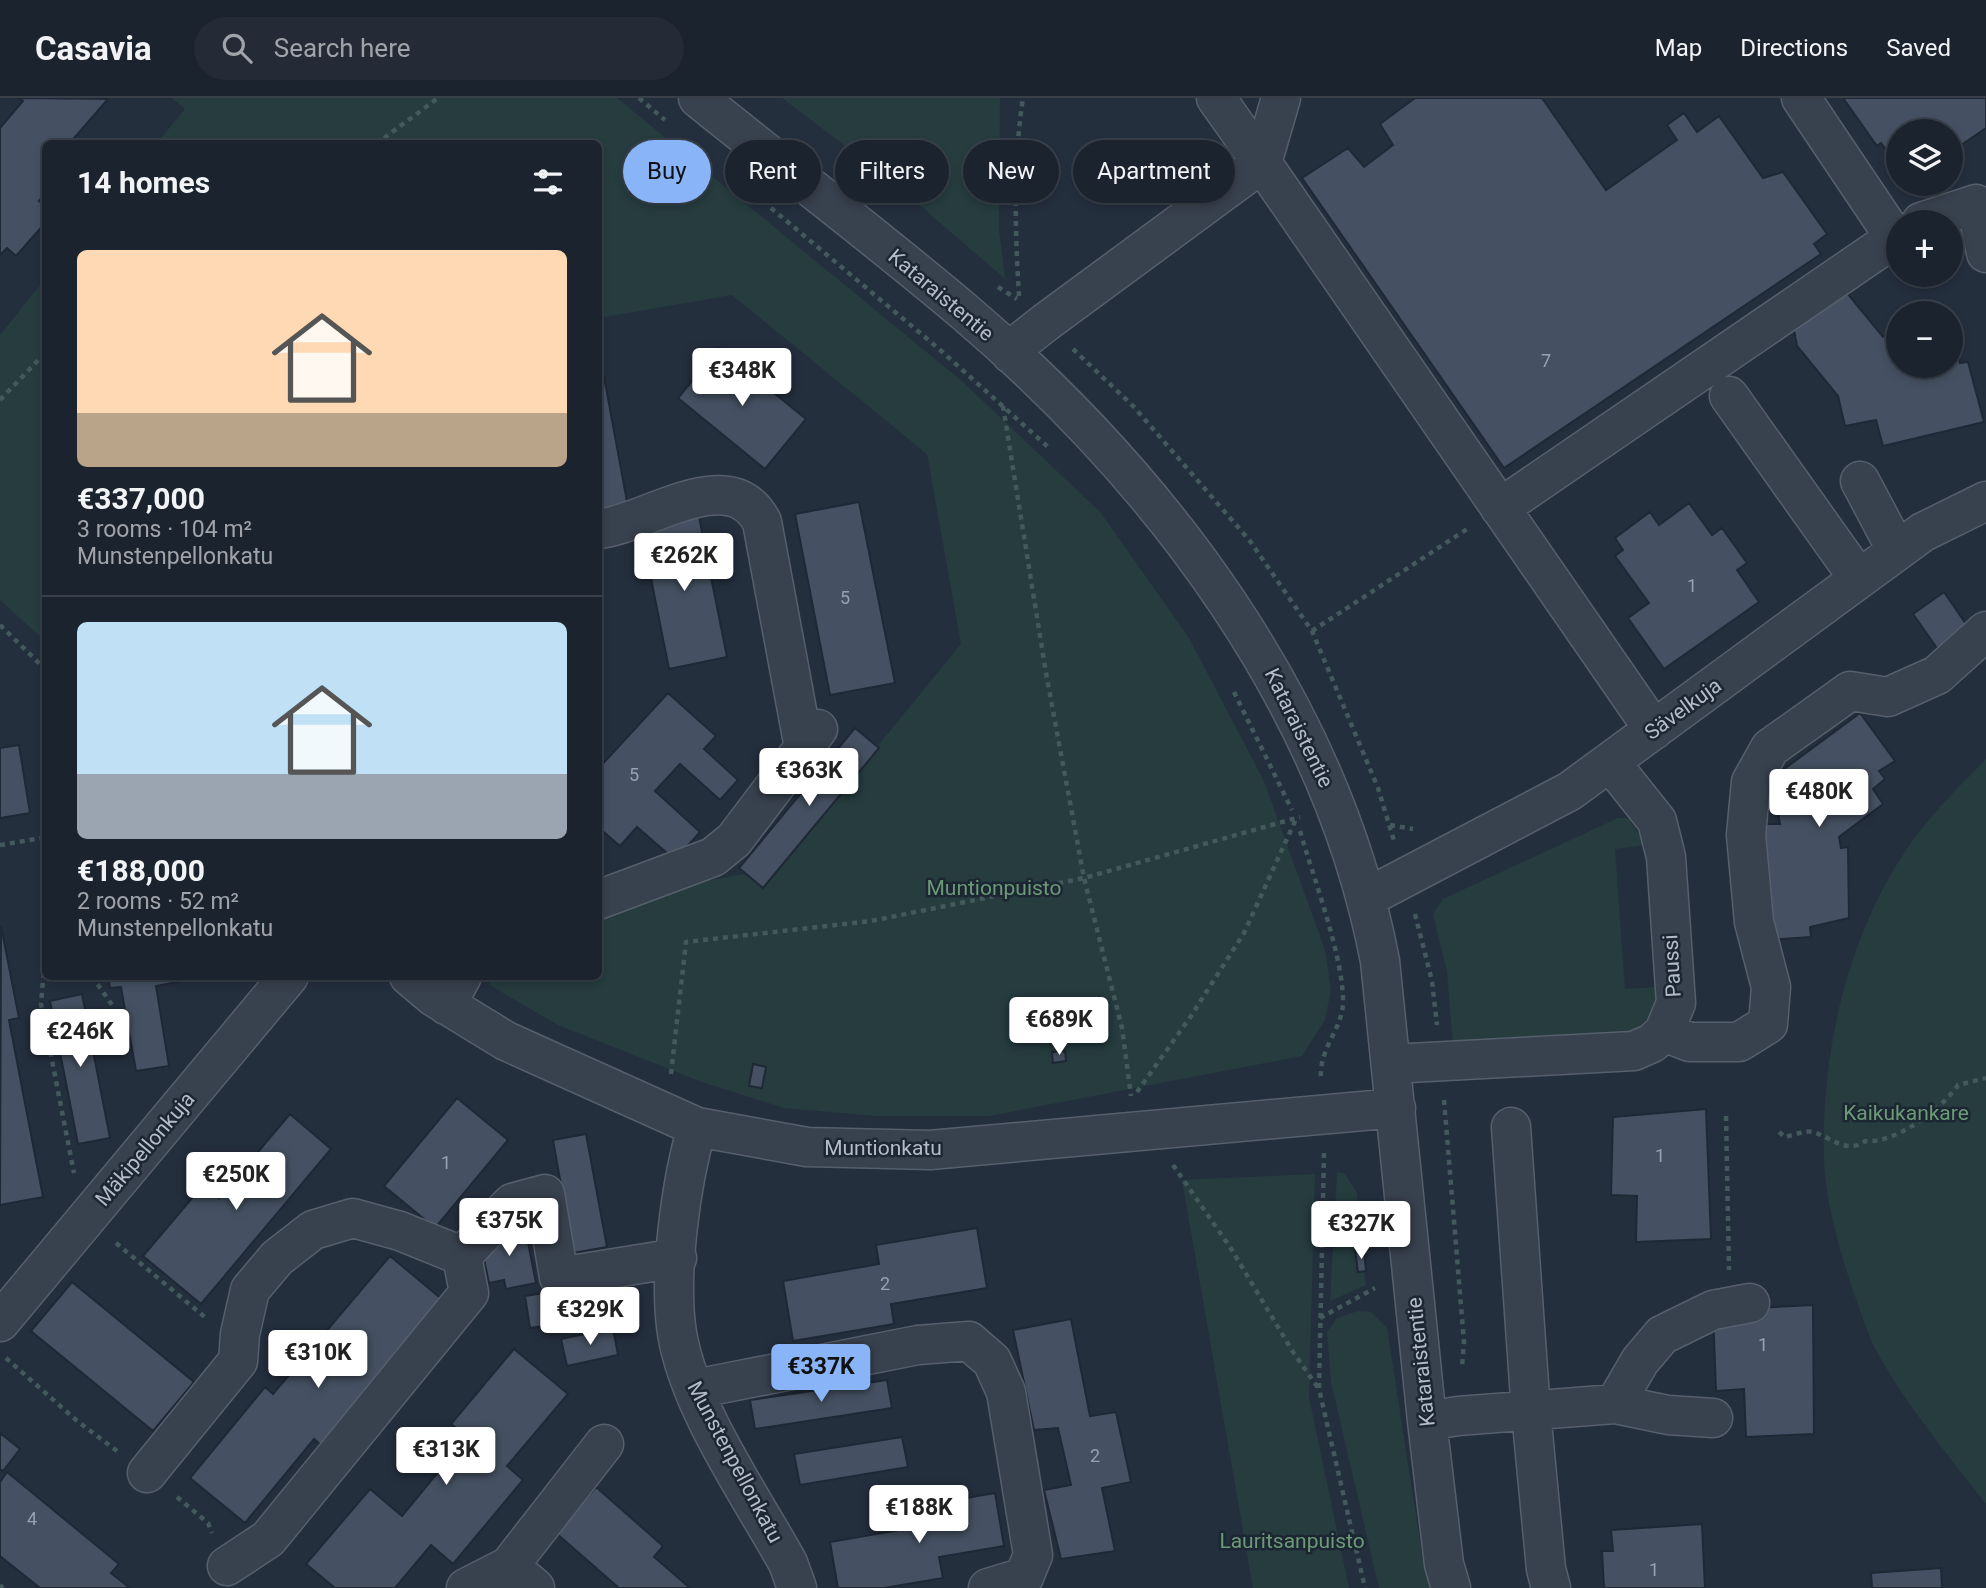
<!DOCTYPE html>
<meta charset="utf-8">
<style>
body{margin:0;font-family:Roboto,sans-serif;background:#242b36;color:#f1f3f6;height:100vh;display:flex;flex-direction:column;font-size:26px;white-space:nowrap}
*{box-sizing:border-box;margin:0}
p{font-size:23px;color:#a0a4aa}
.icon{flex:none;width:38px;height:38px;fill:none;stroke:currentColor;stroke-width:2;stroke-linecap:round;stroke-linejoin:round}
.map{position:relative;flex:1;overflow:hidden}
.drawer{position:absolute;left:42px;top:42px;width:560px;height:840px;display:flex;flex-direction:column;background:#1b232e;border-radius:10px;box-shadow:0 4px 10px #0003,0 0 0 2px #39404a}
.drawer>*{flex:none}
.guide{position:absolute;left:623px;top:42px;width:665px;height:63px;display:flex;gap:14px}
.buttons{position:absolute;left:1886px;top:21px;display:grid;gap:14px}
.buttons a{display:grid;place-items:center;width:77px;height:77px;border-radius:50%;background:#1b232e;box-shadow:0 4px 10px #0003,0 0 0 2px #39404a;font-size:35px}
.price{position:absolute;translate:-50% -60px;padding:0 16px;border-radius:7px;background:#fff;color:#222;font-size:23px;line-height:46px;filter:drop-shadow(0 2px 4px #0008)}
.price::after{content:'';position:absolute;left:50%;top:42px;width:21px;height:16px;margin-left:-10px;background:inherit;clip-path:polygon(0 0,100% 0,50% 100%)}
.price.selected{background:#8ab4f8;color:#111}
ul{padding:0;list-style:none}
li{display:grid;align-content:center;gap:14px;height:371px;padding:0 35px}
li+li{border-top:2px solid #39404a}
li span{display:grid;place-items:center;height:217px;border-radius:10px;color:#555}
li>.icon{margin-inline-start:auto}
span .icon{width:126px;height:126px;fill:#fffc;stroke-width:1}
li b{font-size:30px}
h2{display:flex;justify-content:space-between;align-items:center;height:84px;padding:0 35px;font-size:30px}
.pill{padding:0 24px;border-radius:32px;background:#1b232e;box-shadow:0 4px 10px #0003,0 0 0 2px #39404a;font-size:24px;line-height:63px}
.pill.selected{background:#8ab4f8;color:#111}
header{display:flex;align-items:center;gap:42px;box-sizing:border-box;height:98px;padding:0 35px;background:#1b232e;border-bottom:2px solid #39404a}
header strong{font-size:33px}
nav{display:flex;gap:38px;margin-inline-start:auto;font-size:24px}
.search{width:490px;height:63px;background:#242b36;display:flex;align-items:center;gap:18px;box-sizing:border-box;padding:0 24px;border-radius:38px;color:#a0a4aa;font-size:26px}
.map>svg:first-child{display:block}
.green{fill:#263c3f}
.building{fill:#455162;stroke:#1f2835;stroke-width:2}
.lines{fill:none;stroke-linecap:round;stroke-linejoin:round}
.minor-casing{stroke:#565f6c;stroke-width:41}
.path{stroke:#44595c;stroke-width:4.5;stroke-dasharray:5 5;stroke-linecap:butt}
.minor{stroke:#38414e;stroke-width:38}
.labels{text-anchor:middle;stroke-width:5;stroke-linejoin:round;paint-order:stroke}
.number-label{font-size:18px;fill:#98a1af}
.street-label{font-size:21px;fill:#b4bcc9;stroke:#1d2633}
.park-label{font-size:21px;fill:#6b9a76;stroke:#1d2633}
</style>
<header>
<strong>Casavia</strong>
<div class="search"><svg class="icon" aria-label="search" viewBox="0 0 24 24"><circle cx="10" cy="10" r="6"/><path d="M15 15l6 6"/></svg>Search here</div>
<nav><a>Map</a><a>Directions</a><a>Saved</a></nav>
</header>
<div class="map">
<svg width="1986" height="1490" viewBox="0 0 1986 1490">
<rect width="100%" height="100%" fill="#242f3e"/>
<!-- green -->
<path class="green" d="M172 0H617L963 284 1101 415 1189 540 1264 683 1325 852 1331 892 1325 922 1302 958 989 1018H878L784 1010 699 983 558 927 488 886 496 879 598 878 599 812 670 789 778 770 961 546 927 356 732 197 599 220 598 46H156L185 11Z
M782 0H1000L999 132 1005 181 894 85Z
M45 181V543L0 502V237Z
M1986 661V1406C1947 1356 1905 1306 1875 1250 1867 1235 1862 1217 1856 1201 1842 1161 1825 1104 1824 1062 1821 953 1847 839 1908 749 1930 717 1959 689 1986 661Z
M1618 720H1628L1646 747 1615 751 1625 891 1656 889C1658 907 1652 920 1637 930 1616 943 1486 946 1453 948L1447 874 1433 816 1443 801Z
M1337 1074 1345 1076 1357 1095 1362 1147 1354 1148 1357 1175 1364 1174 1366 1187 1330 1203Z
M1315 1076 1309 1299 1349 1490H1253L1182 1082Z
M1358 1213 1371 1214 1387 1230 1423 1462 1430 1490H1379L1331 1284 1327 1234 1337 1220Z"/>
<!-- building -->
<path class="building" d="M19 0 108 1 69 46H46V96L39 103 46 109V124L16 158 7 150 0 157V30L23 3Z
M1415 0H1542L1606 92 1677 42 1667 27 1684 15 1697 34 1719 18 1763 80 1783 74 1827 136 1814 146 1821 156 1504 370 1302 80 1348 50 1364 69 1393 47 1380 26Z
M1843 0H1986V30L1951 54V33H1899V70L1881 45 1877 48Z
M1847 195 1883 239 1899 235V268H1951V233L1960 265 1968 264 1984 324 1883 348 1876 322 1845 328 1838 298 1797 248 1794 232Z
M598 246 628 409 598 414Z
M719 250 806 321 765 371 678 300Z
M859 404 895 585 830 597 795 416Z
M1689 405 1712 437 1722 430 1747 465 1737 472 1759 504 1664 571 1628 520 1649 505 1615 458 1623 452 1615 440 1650 414 1659 427Z
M699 419 727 559 669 571 641 430Z
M1944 494 1970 532 1939 553 1913 516Z
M668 595 716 638 704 651 738 682 720 702 680 666 655 693 700 734 675 762 637 729 620 748 598 729V671Z
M1860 615 1895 663 1879 673 1885 681 1873 691 1883 706 1839 739 1841 750 1848 749 1849 820 1810 829 1811 839 1769 842 1756 726H1780L1777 709 1788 704 1772 680Z
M855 630 879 650 763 790 739 770Z
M19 647 30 715 0 720V650Z
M1 828 19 920 9 922 43 1099 0 1107Z
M108 878H181L182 883 156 888 169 968 136 973 121 889 110 890Z
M82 896 110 1040 78 1046 50 903Z
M1065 953 1066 963 1053 965 1052 954Z
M753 966 766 969 762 990 749 988Z
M457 1000 508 1042 435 1130 384 1088Z
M1706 1011 1711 1141 1636 1144 1637 1098 1611 1097 1613 1019Z
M290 1016 331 1051 201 1206 143 1158 204 1086 219 1100Z
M586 1036 607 1149 573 1155 553 1042Z
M525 1129 536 1185 506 1191 504 1182 489 1185 481 1147 493 1135Z
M977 1130 987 1190 891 1206 894 1226 793 1243 783 1183 879 1166 876 1147Z
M1355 1152H1364L1366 1173 1358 1174Z
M390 1158 444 1203 322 1348 314 1341 245 1425 190 1380 265 1289 273 1296Z
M72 1184 194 1284 153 1333 31 1233Z
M609 1185 613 1217 530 1230 525 1198Z
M1813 1207 1814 1336 1746 1339 1744 1291 1716 1293 1713 1212Z
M1071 1221 1090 1318 1116 1314 1131 1384 1102 1390 1115 1453 1061 1461 1044 1392 1071 1387 1058 1330 1034 1332 1013 1232Z
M613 1230 618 1257 567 1268 561 1241Z
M514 1251 568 1296 507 1368 523 1382 453 1466 431 1447 395 1490H335L306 1466 370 1391 402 1418 467 1339 451 1326Z
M887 1282 892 1310 755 1331 750 1302Z
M0 1335 20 1351 3 1373 0 1371Z
M902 1339 908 1369 800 1387 794 1356Z
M7 1374 119 1466 111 1475 130 1490H40L0 1458V1384Z
M596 1389 663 1448 654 1459 690 1490H619L556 1435Z
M995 1395 1004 1448 939 1459 943 1480 884 1490H838L830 1444 923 1428 920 1408Z
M1702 1426 1705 1490H1604L1602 1453H1613L1611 1432Z
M1941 1470 1942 1490H1872L1871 1475Z"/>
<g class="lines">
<!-- minor casing -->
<g class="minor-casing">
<path id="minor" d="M698 0C787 72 880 142 967 216 1163 384 1331 606 1380 863L1427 1323 1444 1466 1451 1490
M1216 0 1262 65
M1801 0 1895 140
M1262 65 1281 0
M1921 124 1976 106 1986 155
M1011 256 1013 250 1046 224 1262 65 1654 632
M1729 298 1859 481
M1860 383 1897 453
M1500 410 1899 137
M598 431C645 427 730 362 762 424L804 650
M1368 799 1570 693 1923 434 1986 403
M598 802 713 759 734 742 818 631
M409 878 434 899 506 943 697 1029 807 1049 930 1052 1396 1010
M446 907 462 878
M1664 934 1690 944H1739L1768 926 1771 889 1754 824 1746 737 1751 684 1770 650 1850 593 1888 599 1937 577 1986 533
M1391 966 1634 953 1652 945 1664 934 1676 905 1666 759 1657 723 1610 664
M697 1029C681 1084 668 1178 677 1235 689 1310 751 1398 788 1465L797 1490
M1511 1029 1531 1314 1546 1471 1551 1490
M462 1158 512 1105 545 1096 559 1179 677 1160
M0 1224 289 878
M695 1291 918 1247 969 1243 992 1263 1006 1294 1033 1457 1024 1479 988 1490
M1615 1306 1640 1263 1662 1237 1713 1212 1750 1205
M1427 1323 1458 1318 1615 1306 1668 1317 1713 1320
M147 1375 238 1263 240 1236 250 1192 277 1160 313 1132 353 1120 400 1133 462 1158 469 1195 268 1441 227 1468
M509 1468 535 1490
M466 1490 509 1468 604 1346"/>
</g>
<!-- path -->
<path class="path" d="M639 0 665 22
M376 46 438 0
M771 110 938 250 1048 349
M998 189 1017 201
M1019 198C1015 132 1013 65 1023 0
M1073 251 1134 309 1250 443 1312 533 1378 690 1394 743
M0 302 46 254
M1003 308 1046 575 1084 780 1122 930 1131 998
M0 527 46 572
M1312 533 1470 429
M1234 594 1292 712
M1390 727 1413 731
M1300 733C1313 778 1344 861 1343 905 1342 932 1319 950 1321 980
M0 747 42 740 46 755
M1415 816 1432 883 1437 927
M46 845 41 906 74 1075
M92 878 112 907
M671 976 686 844 871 823 1084 780 1300 719
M1137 994 1191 918 1244 835 1296 721
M1444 1002 1464 1244 1462 1269
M1726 1018 1729 1172
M1779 1034 1785 1039C1794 1037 1805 1032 1813 1034 1831 1039 1847 1057 1865 1043 1895 1046 1942 1011 1958 987L1986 980
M1324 1055 1319 1291 1365 1490
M1173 1067 1230 1149 1293 1254 1319 1291
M116 1145 206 1220
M1320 1220 1375 1190
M6 1260 76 1322 117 1353
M177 1399 208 1425 212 1435
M0 1487 3 1490"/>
<!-- minor -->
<use href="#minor" class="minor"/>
</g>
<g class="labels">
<!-- number labels -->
<g class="number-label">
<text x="1546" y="269">7</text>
<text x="1692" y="494">1</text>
<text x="845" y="506">5</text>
<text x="634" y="683">5</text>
<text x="1660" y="1064">1</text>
<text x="446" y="1071">1</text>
<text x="885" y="1192">2</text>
<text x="1763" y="1253">1</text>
<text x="1095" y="1364">2</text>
<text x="32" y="1427">4</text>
<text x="1654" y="1478">1</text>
</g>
<!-- street labels -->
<g class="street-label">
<text transform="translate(941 197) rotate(40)" y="7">Kataraistentie</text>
<text transform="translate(1683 611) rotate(-36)" y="7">Sävelkuja</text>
<text transform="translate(1299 630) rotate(64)" y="7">Kataraistentie</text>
<text transform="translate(1672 868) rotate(-93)" y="7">Paussi</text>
<text x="883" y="1057">Muntionkatu</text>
<text transform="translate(145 1051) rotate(-50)" y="7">Mäkipellonkuja</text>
<text transform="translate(1421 1264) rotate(-96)" y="7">Kataraistentie</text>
<text transform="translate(735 1364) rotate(62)" y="7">Munstenpellonkatu</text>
</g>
<!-- park labels -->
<g class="park-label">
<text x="994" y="797">Muntionpuisto</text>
<text x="1906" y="1022">Kaikukankare</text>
<text x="1292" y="1450">Lauritsanpuisto</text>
</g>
</g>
</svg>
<div class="buttons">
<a><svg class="icon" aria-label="layers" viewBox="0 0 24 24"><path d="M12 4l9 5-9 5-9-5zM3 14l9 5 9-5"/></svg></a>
<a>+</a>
<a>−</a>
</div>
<b class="price" style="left:742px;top:310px">€348K</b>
<b class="price" style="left:684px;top:495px">€262K</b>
<b class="price" style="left:809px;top:710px">€363K</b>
<b class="price" style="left:1819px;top:731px">€480K</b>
<b class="price" style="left:1059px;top:959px">€689K</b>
<b class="price" style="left:80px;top:971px">€246K</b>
<b class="price" style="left:236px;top:1114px">€250K</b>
<b class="price" style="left:509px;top:1160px">€375K</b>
<b class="price" style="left:1361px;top:1163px">€327K</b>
<b class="price" style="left:590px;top:1249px">€329K</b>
<b class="price" style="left:318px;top:1292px">€310K</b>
<b class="price selected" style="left:821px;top:1306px">€337K</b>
<b class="price" style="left:446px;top:1389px">€313K</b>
<b class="price" style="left:919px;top:1447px">€188K</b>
<div class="guide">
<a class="pill selected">Buy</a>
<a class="pill">Rent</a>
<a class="pill">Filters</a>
<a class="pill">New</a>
<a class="pill">Apartment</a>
</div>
<section class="drawer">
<h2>14 homes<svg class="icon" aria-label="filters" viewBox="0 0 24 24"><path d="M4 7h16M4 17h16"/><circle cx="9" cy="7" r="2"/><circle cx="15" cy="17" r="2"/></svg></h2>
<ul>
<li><span style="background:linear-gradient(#ffd9b3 75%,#b9a48a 0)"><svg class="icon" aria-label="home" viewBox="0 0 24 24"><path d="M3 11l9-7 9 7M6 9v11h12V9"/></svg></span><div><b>€337,000</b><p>3 rooms · 104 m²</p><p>Munstenpellonkatu</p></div></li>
<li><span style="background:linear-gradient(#bfe0f5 70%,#9aa5b1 0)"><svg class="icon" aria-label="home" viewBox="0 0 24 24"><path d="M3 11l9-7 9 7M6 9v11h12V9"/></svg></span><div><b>€188,000</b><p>2 rooms · 52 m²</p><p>Munstenpellonkatu</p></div></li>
</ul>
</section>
</div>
